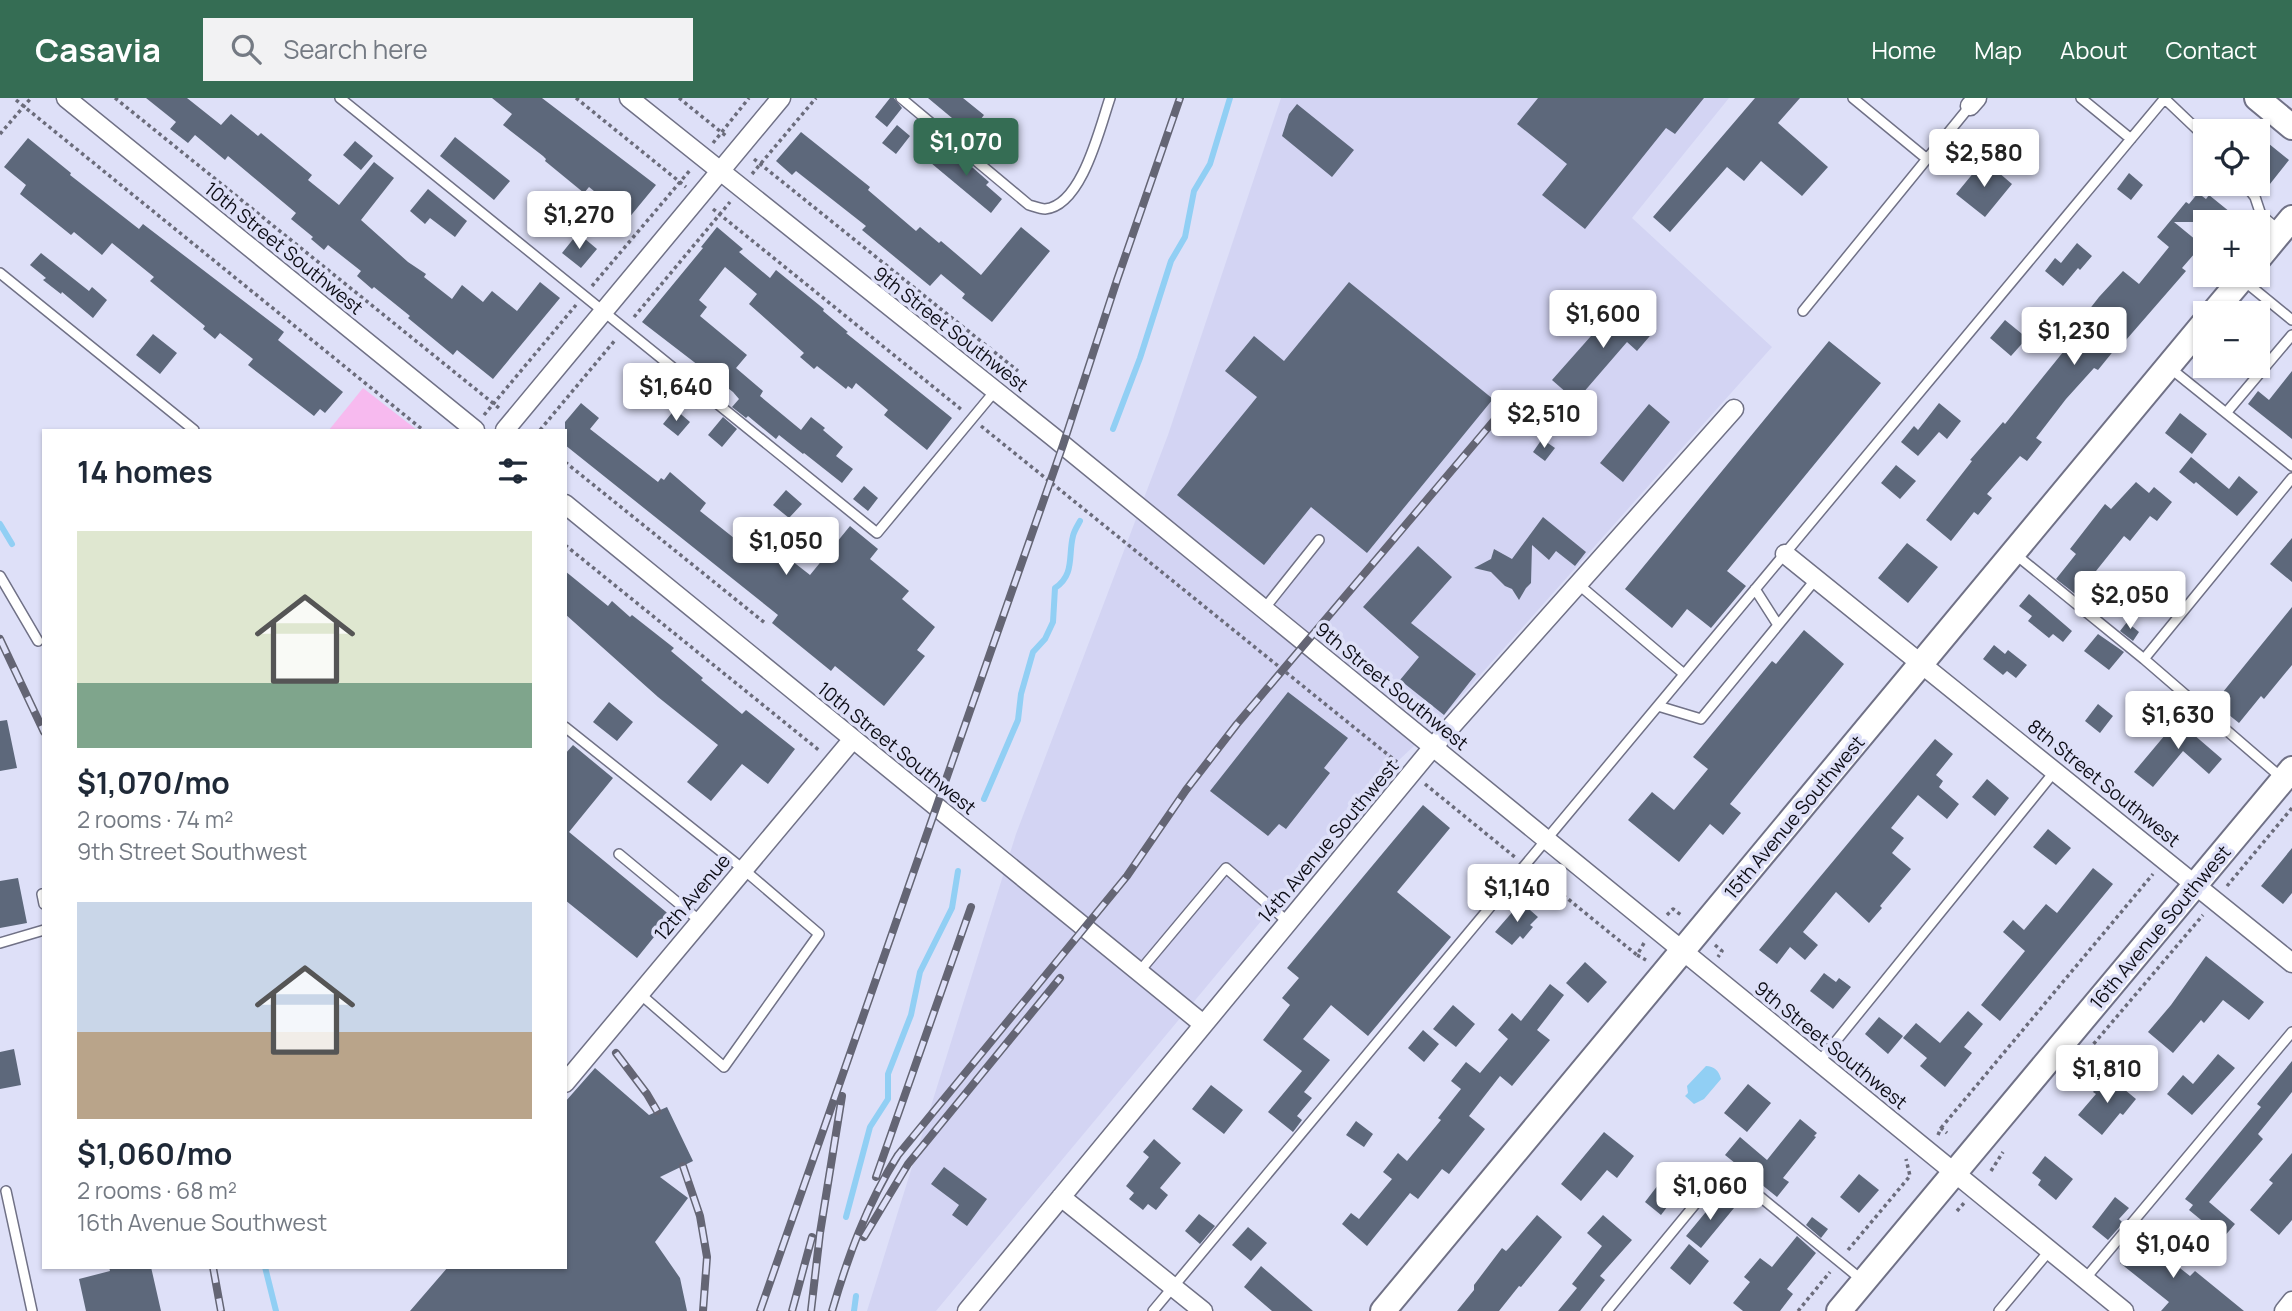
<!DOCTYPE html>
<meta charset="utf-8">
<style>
body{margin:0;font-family:Manrope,sans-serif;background:#f2f2f3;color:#1f2937;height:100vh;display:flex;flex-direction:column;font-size:26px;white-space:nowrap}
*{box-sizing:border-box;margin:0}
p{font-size:23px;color:#747a83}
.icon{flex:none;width:38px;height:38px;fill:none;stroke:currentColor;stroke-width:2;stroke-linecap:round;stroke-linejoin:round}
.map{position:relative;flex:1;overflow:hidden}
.panel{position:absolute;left:42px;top:331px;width:525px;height:840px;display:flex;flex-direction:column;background:#fff;border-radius:0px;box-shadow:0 2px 5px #0004}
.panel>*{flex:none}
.tools{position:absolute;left:2193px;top:21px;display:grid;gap:14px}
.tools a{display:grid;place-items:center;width:77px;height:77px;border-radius:0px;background:#fff;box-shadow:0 2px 5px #0004;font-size:35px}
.price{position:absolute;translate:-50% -60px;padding:0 16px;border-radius:7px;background:#fff;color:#222;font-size:23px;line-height:46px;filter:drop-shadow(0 2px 4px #0008)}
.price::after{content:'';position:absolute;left:50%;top:42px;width:21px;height:16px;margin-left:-10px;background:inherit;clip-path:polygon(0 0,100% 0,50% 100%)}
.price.active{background:#356d54;color:#fff}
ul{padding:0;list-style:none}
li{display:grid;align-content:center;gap:14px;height:371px;padding:0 35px}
li span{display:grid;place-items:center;height:217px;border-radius:0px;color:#555}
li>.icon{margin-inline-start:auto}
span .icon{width:126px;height:126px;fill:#fffc;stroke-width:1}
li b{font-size:30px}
h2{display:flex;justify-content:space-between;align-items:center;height:84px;padding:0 35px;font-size:30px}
header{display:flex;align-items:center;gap:42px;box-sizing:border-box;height:98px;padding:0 35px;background:#356d54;color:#fff}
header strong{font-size:33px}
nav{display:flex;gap:38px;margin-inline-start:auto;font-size:24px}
.search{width:490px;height:63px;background:#f2f2f3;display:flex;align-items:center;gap:18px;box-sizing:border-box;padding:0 24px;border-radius:0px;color:#747a83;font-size:26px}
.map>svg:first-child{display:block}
.built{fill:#d3d4f3}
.green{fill:#f7baef}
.water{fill:#91cff4}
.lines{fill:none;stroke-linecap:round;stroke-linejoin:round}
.stream{stroke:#91cff4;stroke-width:6}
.building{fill:#5d687b}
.lane-casing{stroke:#707186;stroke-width:12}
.street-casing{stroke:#707186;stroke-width:21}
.secondary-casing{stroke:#707186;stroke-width:28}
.path{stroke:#6b6c7b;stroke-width:3.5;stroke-dasharray:3.5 3.5;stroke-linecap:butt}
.lane{stroke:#fff;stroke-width:9}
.street{stroke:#fff;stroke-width:18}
.secondary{stroke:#fff;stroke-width:24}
.rail-casing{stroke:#646574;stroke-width:8}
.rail{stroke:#dee0f8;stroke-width:5;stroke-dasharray:16;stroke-linecap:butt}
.labels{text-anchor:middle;stroke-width:7;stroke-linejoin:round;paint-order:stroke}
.street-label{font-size:19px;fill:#0d0d15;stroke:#dee0f8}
</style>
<header>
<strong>Casavia</strong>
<div class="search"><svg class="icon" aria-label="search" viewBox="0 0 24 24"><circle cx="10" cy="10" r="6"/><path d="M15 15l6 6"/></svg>Search here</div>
<nav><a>Home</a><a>Map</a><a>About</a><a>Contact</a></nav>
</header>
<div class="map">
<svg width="2292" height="1213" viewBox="0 0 2292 1213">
<rect width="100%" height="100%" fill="#dee0f8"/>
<!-- built -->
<path class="built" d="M1281 0H1729L1632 120 1772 249 1433 630 1382 678 936 1213H867L1016 736 1168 337Z"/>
<!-- green -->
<path class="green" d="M363 290 417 332H329Z"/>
<!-- water -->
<path class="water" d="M1706 968C1714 968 1719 973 1721 981L1704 1001 1694 1006 1685 998 1688 995 1687 988Z"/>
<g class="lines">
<!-- stream -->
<path class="stream" d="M1113 331 1140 260 1171 163 1185 139 1194 93 1210 66 1230 0
M0 426 12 446
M984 701 1018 622 1021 596 1033 554 1045 541 1053 524 1055 490C1075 477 1068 457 1073 438 1074 433 1078 427 1080 423
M846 1119 870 1029 888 1001V976L911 917 920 874 952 810 958 773
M265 1169 276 1213
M854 1213 856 1198"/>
</g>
<!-- building -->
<path class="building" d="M146 0H187L221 27 231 16 258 38 261 35 312 77 308 82 339 107 374 64 394 80 361 122 408 164 426 176 424 179 452 201 462 187 483 204 492 193 517 213 540 184 560 200 493 281 457 252 453 257 408 220 410 218 374 189 372 191 357 178 361 173 328 147 324 152 311 141 313 139 291 121 296 115 228 58 225 62 195 37 188 45 170 31 176 24Z
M492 0H542L656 87 628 121 589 89 584 95 545 63 546 61 543 58 503 27 512 16Z
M890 0H894L902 10 887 29 875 19Z
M928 0H963L984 17 970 35Z
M1538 0H1704L1675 36 1666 30 1585 131 1542 97 1567 66 1517 26Z
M1755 0H1800L1778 25 1828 69 1802 98 1761 63 1744 83 1727 69 1670 134 1653 119Z
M1297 6 1354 52 1332 79 1282 38 1289 16Z
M897 27 910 38 896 56 882 45Z
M801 34 870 89 868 92 916 133 920 129 939 145 941 143 981 177 1021 129 1050 153 992 224 962 200 965 196 941 176 930 188 862 132 866 128 796 73 792 77 776 63Z
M2258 37 2289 62 2266 91 2258 84Z
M455 39 510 83 494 102 440 58Z
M28 40 71 75 70 77 139 131 143 126 284 234 278 242 343 294 325 315 320 311 314 318 248 267 253 261 220 235 215 241 203 231 205 228 150 183 154 179 112 145 102 157 74 134 71 137 20 96 26 87 4 69Z
M355 43 373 58 361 72 343 57Z
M947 47 989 84 986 87 1002 101 991 115 931 65Z
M1984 62 2012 86 1985 119 1956 96Z
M2129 75 2143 87 2131 102 2117 91Z
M428 91 467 123 455 139 430 120 425 126 410 113Z
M2198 95 2206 101 2209 97 2230 114 2221 124H2174L2202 147 2182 170 2186 173 2126 242 2124 240 2098 272 2094 270 2066 301 2036 340 2042 344 2027 363 2020 358 1987 396 1992 400 1978 417 1974 414 1951 443 1926 422 1972 363 1970 362 2003 324 2005 326 2072 243 2067 240 2099 199 2123 173 2139 186 2169 149 2157 139 2186 104 2189 106Z
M717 129 743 151 739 154 770 180 776 172 824 211 823 213 848 234 846 235 952 320 927 352 884 317 888 312 856 285 852 291 848 288 846 291 817 268 814 271 800 259 804 255 749 206 757 196 725 169 699 202 707 209 700 218 747 257 736 270 763 293 760 298 801 332 811 319 825 330 823 332 843 349 836 358 853 371 842 385 804 355 803 356 779 337 776 341 748 318 746 320 732 309 739 301 733 294 642 224 703 150 701 149Z
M578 135 597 151 581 170 562 155Z
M2077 145 2092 158 2080 172 2078 170 2063 188 2045 173 2055 160 2061 165Z
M41 155 89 193 92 189 107 202 93 220 62 194 61 196 43 182 46 180 30 167Z
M1349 184 1493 301 1367 455 1311 409 1264 467 1177 397 1257 299 1225 273 1254 238 1284 263Z
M1622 203 1655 232 1637 253 1627 244 1576 303 1552 282Z
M2005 222 2027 240 2011 258 1990 240Z
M153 236 177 255 160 276 136 257Z
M1829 243 1881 285 1727 473 1746 488 1711 530 1687 511 1672 530 1625 491Z
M2292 273V341L2248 306 2258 293 2269 302Z
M581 305 599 320 590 331 658 384 661 380 664 382 670 374 706 405 700 413 744 448 750 441 778 463 779 461 783 465 787 459 810 477 850 428 878 451 870 461 909 493 902 501 935 529 917 552 925 558 884 608 835 568 831 573 772 525 778 517 565 347V324Z
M1939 305 1961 323 1947 341 1939 334 1918 358 1901 344 1914 328 1918 332Z
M1649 306 1670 324 1623 384 1600 365Z
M675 311 690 324 678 338 663 326Z
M2180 315 2207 336 2192 356 2165 335Z
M723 319 737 331 722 349 708 337Z
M1542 341 1555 350 1545 363 1533 354Z
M2191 359 2229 391 2239 378 2258 394 2237 418 2196 384 2194 386 2179 374Z
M1896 367 1916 383 1900 401 1881 385Z
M2136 384 2149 395 2154 389 2172 404 2157 423 2150 418 2130 443 2124 438 2092 478 2098 483 2083 502 2056 481 2076 456 2070 451 2105 406 2111 411Z
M864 388 878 400 868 413 853 401Z
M786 392 802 406 789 420 773 407Z
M1543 419 1586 454 1575 468 1556 453 1549 462 1532 447 1531 485 1526 490 1519 502 1512 491 1505 488 1491 474 1474 470 1491 461 1494 451 1512 461Z
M2292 440V484L2270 466Z
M1907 445 1938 469 1908 505 1878 480Z
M1418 448 1452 479 1411 525 1476 576 1444 617 1400 582 1419 559 1363 509Z
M565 473 608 508 612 503 630 519 632 517 674 550 671 553 703 580 701 582 742 616 746 612 795 651 768 686 742 666 711 703 687 684 718 647 658 599 565 516Z
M2029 496 2072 533 2063 544 2053 536 2049 540 2028 523 2032 518 2019 508Z
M2292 509V567L2264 601 2261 598 2239 625 2214 605Z
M2127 524 2139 534 2133 543 2120 533Z
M1804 532 1844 566 1730 706 1741 715 1723 737 1710 726 1679 764 1628 722 1652 694 1674 712 1708 671 1693 659 1772 563 1776 566Z
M2098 536 2124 554 2109 572 2084 553Z
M1994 547 2005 556 2008 552 2027 567 2016 580 2007 573 2003 577 1983 561Z
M1288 594 1348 640 1324 670 1330 675 1286 731 1279 726 1268 738 1210 693Z
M609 604 633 624 617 643 593 624Z
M2098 606 2113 618 2100 635 2085 623Z
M2186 612 2202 626 2193 636 2222 661 2209 676 2183 653 2153 689 2134 674Z
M7 622 17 670 0 673V623Z
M1935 641 1953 656 1936 677 1943 683 1939 689 1959 706 1947 721 1918 697 1891 730 1904 740 1892 755 1911 771 1880 808 1882 810 1869 825 1836 794 1803 834 1818 847 1805 862 1790 849 1777 866 1759 852Z
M573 647 613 680 569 734 671 818 637 860 565 802V656Z
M1987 681 2009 700 1995 718 1972 699Z
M1423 707 1450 730 1397 794 1451 839 1368 938 1331 907 1303 941 1330 962 1304 994 1312 1000 1297 1018 1302 1022 1293 1034 1268 1014 1302 973 1263 942 1290 907 1282 900 1299 880 1287 870Z
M2048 731 2071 750 2056 767 2033 749Z
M2292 750V795L2283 806 2261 788Z
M2093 770 2113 786 2000 923 1981 907 2025 853 2003 834 2013 822 2024 832 2046 806 2057 815Z
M18 780 27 825 0 830V783Z
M1521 804 1538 819 1530 827 1533 829 1523 841 1520 838 1512 847 1495 834Z
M2206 858 2264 904 2249 922 2223 902 2204 925 2201 922 2173 955 2148 934 2171 907Z
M1585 864 1607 884 1588 905 1566 885Z
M1824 875 1836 884 1839 880 1851 889 1833 911 1810 893Z
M1550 886 1564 897 1537 932 1550 942 1512 988 1500 978 1469 1018 1485 1031 1449 1076 1442 1071 1418 1101 1410 1095 1367 1148 1342 1126 1351 1115 1359 1121 1392 1081 1383 1074 1398 1055 1407 1063 1441 1022 1438 1020 1461 991 1451 983 1466 964 1480 975 1508 941 1498 932 1512 915 1521 923Z
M1453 907 1475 926 1456 949 1433 931Z
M1968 913 1983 926 1964 949 1972 955 1945 989 1920 968 1927 960 1903 940 1916 925 1940 945Z
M1879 919 1903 938 1888 956 1865 936Z
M1423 932 1439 946 1424 964 1408 950Z
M14 951 21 987 0 991V954Z
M2218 956 2235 970 2192 1017 2167 996 2183 977 2193 986Z
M2292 963V994L2258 1036 2263 1041 2209 1104 2235 1126 2223 1140 2189 1112 2193 1107 2185 1101 2261 1009 2257 1006Z
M595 970 649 1017 667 1009 693 1063 660 1079 688 1100 655 1144 680 1180 687 1213H410L448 1169H565V1004Z
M2107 977 2136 1001 2123 1017 2120 1015 2102 1037 2078 1017 2096 996 2093 994Z
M1748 986 1771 1005 1747 1034 1724 1015Z
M1211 987 1243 1012 1224 1036 1192 1011Z
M1800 1021 1817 1035 1814 1038 1816 1039 1783 1080 1789 1084 1777 1099 1725 1057 1740 1039 1767 1062Z
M1356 1023 1373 1036 1364 1049 1346 1037Z
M1604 1034 1634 1058 1617 1080 1607 1072 1581 1103 1561 1086Z
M1154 1041 1181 1065 1160 1090 1168 1097 1156 1112 1148 1106 1143 1112 1129 1101 1134 1095 1126 1088 1149 1059 1143 1054Z
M2292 1055V1122L2279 1137 2250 1112 2273 1085 2269 1082Z
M2045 1058 2073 1081 2056 1102 2038 1087 2041 1082 2032 1075Z
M944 1069 987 1101 967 1128 952 1117 959 1107 931 1086Z
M1859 1076 1879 1092 1859 1115 1840 1099Z
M1658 1087 1674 1100 1661 1117 1645 1104Z
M1719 1098 1734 1110 1701 1150 1686 1138Z
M2115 1099 2129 1110 2119 1121 2123 1125 2108 1142 2092 1129Z
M1199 1116 1215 1128 1200 1146 1185 1133Z
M1537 1117 1562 1139 1521 1189 1519 1188 1499 1213H1457L1474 1192V1187L1502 1150 1506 1153 1509 1150Z
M1603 1117 1632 1142 1600 1178 1605 1182 1580 1213H1558L1577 1190 1572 1186 1602 1148 1587 1135Z
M1812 1119 1828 1131 1821 1140 1806 1127Z
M1248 1129 1267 1145 1251 1163 1232 1147Z
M2134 1134 2190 1178 2195 1173 2244 1213H2161L2169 1204 2120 1165 2127 1157 2119 1151Z
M1797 1138 1816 1155 1787 1191 1793 1196 1780 1213H1743L1733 1205 1750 1184 1744 1179 1760 1160 1772 1169Z
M1689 1146 1709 1163 1690 1187 1670 1170Z
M1261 1168 1313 1213H1272L1244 1189Z
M109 1169H151L161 1213H86L79 1181 110 1173Z"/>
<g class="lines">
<!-- lane casing -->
<g class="lane-casing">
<path id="lane" d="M340 0 877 435 995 293
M901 0 1029 107C1033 108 1040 111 1045 111 1082 108 1100 29 1110 0
M1853 0 1927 61
M2081 0 2131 41
M2165 1 2205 39
M2245 86 2255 99 2261 117 2280 133
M0 175 194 332
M2243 182 2292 222
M1803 213 1970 8
M2170 270 2292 368
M2226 315 2292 237
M2015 456 2144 561 2283 681
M0 478 38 543
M1578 486 1684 576
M1755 491 1778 527
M1264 511 1319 442
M2144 561 2292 380
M1658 608 1701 621 1816 481
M565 629 743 771 819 836 724 969 639 895
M619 756 700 823
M42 796 44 806
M0 845 44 832
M1139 874 1226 770 1288 824
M1819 964 2055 673
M6 1093 32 1213
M2085 1181 2292 934
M1153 1213 2165 0
M1607 1213 1725 1070 1862 1182
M1999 1213 2050 1152"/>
</g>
<!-- street casing -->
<g class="street-casing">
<path id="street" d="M66 0 475 332
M629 0 1052 338 2124 1213
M1970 8 1977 0
M505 332 781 0
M565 406 1203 926
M1785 456 2292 865
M565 985 853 641
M1061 1099 1203 1213
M967 1213 1433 649 1734 311
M2284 1213 2292 1203"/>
</g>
<!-- secondary casing -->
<g class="secondary-casing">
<path id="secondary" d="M2257 0 2292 29
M2258 161 2292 120
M2213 215 2245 177
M1383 1213 2205 224
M1839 1213 2292 671"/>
</g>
<!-- path -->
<path class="path" d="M115 0 499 310
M576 0 686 89
M679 0 726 38
M16 2 423 332
M0 36 31 0
M713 45 749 0
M754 61 1018 273
M752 76 816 0
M713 111 962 312
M592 188 691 71
M634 219 730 104
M484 317 576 207
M981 328 1397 664
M540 332 616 241
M565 364 765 525
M565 447 820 653
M1425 686 1516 760
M1536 775 1637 857
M2227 788 2292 710
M1667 817 1673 811 1681 817
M1644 845 1637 857 1646 862
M1715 847 1722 853 1718 859
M2080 962 2203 817
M1941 1030 2153 776
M1938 1037 1941 1030 1947 1035
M1991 1073 2003 1054
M1957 1113 1964 1105
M1848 1152 1910 1078 1906 1061
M1798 1213 1830 1174"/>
<!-- lane -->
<use href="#lane" class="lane"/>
<!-- street -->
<use href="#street" class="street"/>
<!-- secondary -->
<use href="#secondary" class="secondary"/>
<!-- rail casing -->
<g class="rail-casing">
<path id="rail" d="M0 541 44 634
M616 955 647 996 657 1013
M683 1068 700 1118 707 1159 703 1213
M876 1079 971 809
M864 1139 908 1066 1060 880
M213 1169 221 1213
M760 1213 1063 347 1117 182 1180 0
M792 1213 812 1139
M811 1213 820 1135 842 998
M832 1213C848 1158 867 1106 898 1057L1127 778 1186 692 1237 626 1497 319"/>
</g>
<!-- rail -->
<use href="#rail" class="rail"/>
</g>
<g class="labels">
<!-- street labels -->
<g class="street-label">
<text transform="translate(284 150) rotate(39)" y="7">10th Street Southwest</text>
<text transform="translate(951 231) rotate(38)" y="7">9th Street Southwest</text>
<text transform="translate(1392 588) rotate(39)" y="7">9th Street Southwest</text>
<text transform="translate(897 650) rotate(39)" y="7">10th Street Southwest</text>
<text transform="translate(2104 685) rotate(39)" y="7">8th Street Southwest</text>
<text transform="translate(1794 719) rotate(-50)" y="7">15th Avenue Southwest</text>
<text transform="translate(1328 743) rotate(-50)" y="7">14th Avenue Southwest</text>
<text transform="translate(692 799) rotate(-50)" y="7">12th Avenue</text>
<text transform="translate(2160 829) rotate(-50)" y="7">16th Avenue Southwest</text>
<text transform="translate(1831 947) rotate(39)" y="7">9th Street Southwest</text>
</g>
</g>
</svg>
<div class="tools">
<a><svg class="icon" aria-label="locate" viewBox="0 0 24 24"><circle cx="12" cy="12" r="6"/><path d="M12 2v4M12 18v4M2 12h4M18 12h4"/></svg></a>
<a>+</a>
<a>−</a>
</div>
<b class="price active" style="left:966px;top:80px">$1,070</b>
<b class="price" style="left:1984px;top:91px">$2,580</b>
<b class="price" style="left:579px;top:153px">$1,270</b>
<b class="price" style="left:1603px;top:252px">$1,600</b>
<b class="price" style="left:2074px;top:269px">$1,230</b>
<b class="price" style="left:676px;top:325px">$1,640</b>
<b class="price" style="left:1544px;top:352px">$2,510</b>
<b class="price" style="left:786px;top:479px">$1,050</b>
<b class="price" style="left:2130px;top:533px">$2,050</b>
<b class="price" style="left:2178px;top:653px">$1,630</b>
<b class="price" style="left:1517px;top:826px">$1,140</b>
<b class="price" style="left:2107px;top:1007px">$1,810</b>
<b class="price" style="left:1710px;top:1124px">$1,060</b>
<b class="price" style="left:2173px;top:1182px">$1,040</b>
<section class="panel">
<h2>14 homes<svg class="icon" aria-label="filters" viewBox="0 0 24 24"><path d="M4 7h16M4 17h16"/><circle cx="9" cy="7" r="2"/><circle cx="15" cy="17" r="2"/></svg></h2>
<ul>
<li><span style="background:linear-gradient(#dfe7d0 70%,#7fa58c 0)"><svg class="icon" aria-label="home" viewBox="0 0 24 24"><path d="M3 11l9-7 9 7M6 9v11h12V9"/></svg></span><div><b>$1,070/mo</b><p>2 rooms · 74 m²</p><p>9th Street Southwest</p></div></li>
<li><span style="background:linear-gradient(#c9d6e8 60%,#b9a48a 0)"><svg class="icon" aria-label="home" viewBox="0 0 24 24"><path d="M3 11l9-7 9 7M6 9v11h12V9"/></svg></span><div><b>$1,060/mo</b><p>2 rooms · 68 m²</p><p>16th Avenue Southwest</p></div></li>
</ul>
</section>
</div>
